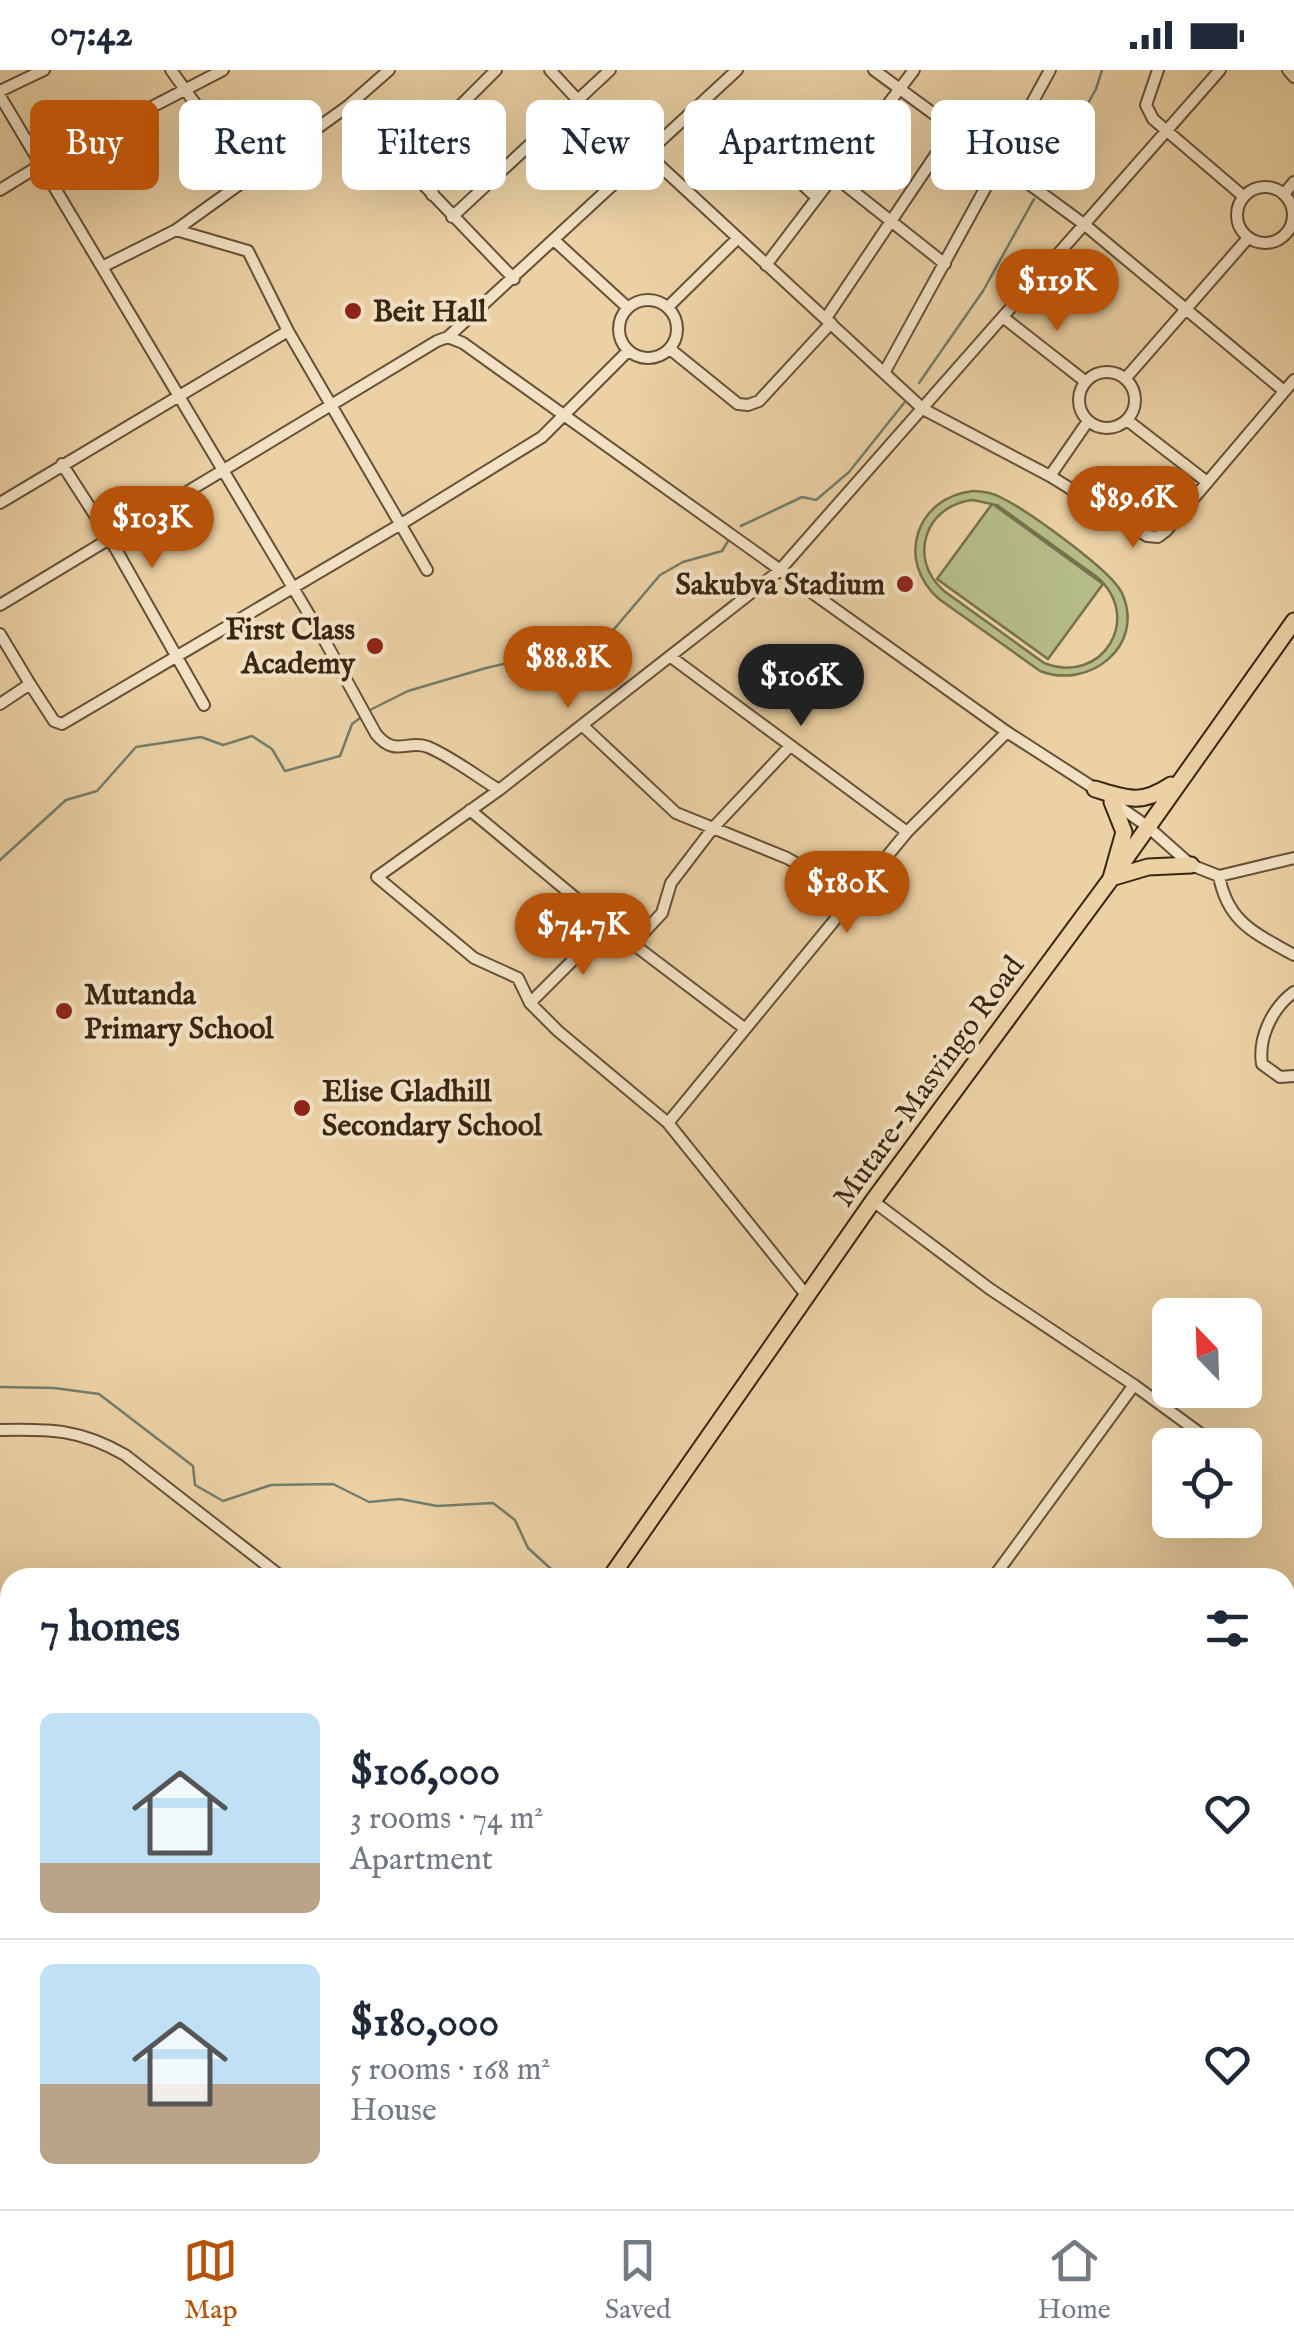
<!DOCTYPE html>
<meta charset="utf-8">
<style>
body{margin:0;font-family:"IM FELL English",serif;background:#f6f6f7;color:#1f2937;height:100vh;display:flex;flex-direction:column;font-size:38px;white-space:nowrap}
*{box-sizing:border-box;margin:0}
p{font-size:32px;color:#747a83}
.icon{flex:none;width:55px;height:55px;fill:none;stroke:currentColor;stroke-width:2;stroke-linecap:round;stroke-linejoin:round}
.map{position:relative;flex:1;overflow:hidden}
.side{position:absolute;left:0px;top:1498px;width:1295px;height:642px;display:flex;flex-direction:column;background:#fff;border-radius:30px 30px 0 0;box-shadow:0 10px 40px #0002}
.side>*{flex:none}
.top-card{position:absolute;left:30px;top:30px;width:1235px;height:90px;display:flex;gap:20px}
.needle{width:65px;rotate:337deg}
.controls{position:absolute;left:1152px;top:1228px;display:grid;gap:20px}
.controls a{display:grid;place-items:center;width:110px;height:110px;border-radius:15px;background:#fff;box-shadow:0 10px 40px #0002;font-size:50px}
.price{position:absolute;translate:-50% -85px;padding:0 22px;border-radius:35px;background:#b45309;color:#fff;font-size:32px;line-height:65px;filter:drop-shadow(0 2px 5px #0008)}
.price::after{content:'';position:absolute;left:50%;top:60px;width:30px;height:22px;margin-left:-15px;background:inherit;clip-path:polygon(0 0,100% 0,50% 100%)}
.price.active{background:#222;color:#fff}
ul{padding:0;list-style:none}
li{display:flex;align-items:center;gap:30px;height:250px;padding:0 40px}
li+li{border-top:2px solid #e0e1e3}
li span{display:grid;place-items:center;flex:none;width:280px;height:200px;border-radius:15px;color:#555}
li>.icon{margin-inline-start:auto}
span .icon{width:120px;height:120px;fill:#fffc;stroke-width:1}
li b{font-size:42px}
h2{display:flex;justify-content:space-between;align-items:center;height:120px;padding:0 40px;font-size:42px}
.tag{padding:0 35px;border-radius:15px;background:#fff;box-shadow:0 10px 40px #0002;font-size:35px;line-height:90px}
.tag.active{background:#b45309;color:#fff}
.status{display:flex;justify-content:space-between;align-items:center;height:70px;padding:0 50px;background:#fff;direction:ltr}
.status svg{height:28px;fill:currentColor}
.dock{display:flex;justify-content:space-around;align-items:center;height:140px;border-top:2px solid #e0e1e3;background:#fff;font-size:28px;color:#747a83}
.dock a{display:grid;justify-items:center;gap:5px}
.dock .active{color:#b45309}
.map>svg:first-child{display:block}
.green{fill:#b5bc88;stroke:#77714d;stroke-width:2.5;fill-rule:evenodd}
.lines{fill:none;stroke-linecap:round;stroke-linejoin:round}
.stream{stroke:#727d6c;stroke-width:2.5}
.minor-casing{stroke:#665136;stroke-width:14}
.highway-casing{stroke:#392612;stroke-width:19}
.minor{stroke:#f2e1c4;stroke-width:10}
.highway{stroke:#ebd1a4;stroke-width:15}
.rail{stroke:#392612;stroke-width:2.5;stroke-dasharray:18 18;stroke-linecap:butt}
.poi-dot{fill:#8f2418;stroke:#f2e1c4;stroke-width:4}
.labels{text-anchor:middle;stroke-width:8;stroke-linejoin:round;paint-order:stroke}
.poi-label{font-size:30px;font-weight:bold;fill:#392612;stroke:#f2e1c4;text-anchor:start}
.street-label{font-size:30px;fill:#392612;stroke:#f2e1c4}
</style>
<div class="status"><b>07:42</b><svg viewBox="0 0 49 12"><path d="M0 12V9h3v3zM5 12V6h3v6zM10 12V3h3v9zM15 12V0h3v12zM26 1h20v11H26zM47 4h2v5h-2z"/></svg></div>
<div class="map">
<svg width="1294" height="2139" viewBox="0 0 1294 2139">
<rect width="100%" height="100%" fill="#ebd1a4"/>
<filter id="stains"><feTurbulence type="fractalNoise" baseFrequency=".002" numOctaves="4"/><feColorMatrix values="0 0 0 0 .2 0 0 0 0 .09 0 0 0 0 .02 0 0 0 .5 -.17"/></filter>
<radialGradient id="worn" r=".72"><stop offset=".6" stop-color="#630" stop-opacity="0"/><stop offset="1" stop-color="#630" stop-opacity=".3"/></radialGradient>
<!-- green -->
<path class="green" d="M973 421C983 421 993 423 1002 428 1028 441 1111 500 1122 523 1146 577 1088 620 1040 601L939 529C895 491 916 427 973 421ZM973 430 992 434 937 509 1048 589 1103 514 994 435H997L1097 507C1144 548 1102 616 1044 593L944 521C907 489 925 435 973 430Z"/>
<g class="lines">
<!-- stream -->
<path class="stream" d="M1046 109 1096 19 1102 0
M919 313 983 221 1034 129
M741 456 802 427 816 430 849 402 904 333
M370 640 408 621 486 598 604 571 660 505 683 492 722 481 728 471
M0 790 66 730 97 721 136 677 201 667 223 675 252 666 272 679 285 701 340 686 352 654 364 645
M0 1317 54 1318 99 1324 193 1396 195 1415 223 1431 271 1415 333 1414 369 1432 400 1429 437 1436 493 1433 515 1450 528 1478 561 1508"/>
<!-- minor casing -->
<g class="minor-casing">
<path id="minor" d="M171 0 248 107
M550 0 636 93
M874 0 1085 155 1284 321
M1158 0 1146 35 1153 49 1243 126
M1288 0 1294 7
M0 21 44 0
M0 26 326 573 376 664C396 688 407 669 428 677 452 687 476 706 499 720
M348 36 514 209
M646 83 923 339 1050 406 1147 466 1158 467 1166 461 1294 310
M834 106 945 194
M1237 145a28 28 0 1 1 56 0a28 28 0 1 1-56 0Z
M0 120 42 94 223 0
M1284 124 1294 112
M432 125 440 56 496 0
M817 128C792 104 781 101 802 69 821 63 832 78 845 91
M452 147 610 0
M176 160 248 181 288 261
M554 170 628 238
M766 195 914 0
M104 196 176 160 348 36 389 0
M619 259a29 29 0 1 1 58 0a29 29 0 1 1-58 0Z
M668 237 737 169
M826 248 955 56
M1004 248 1086 312
M448 267 737 0
M670 279 738 334 748 335 759 331 831 253
M1079 330a28 28 0 1 1 56 0a28 28 0 1 1-56 0Z
M884 303 1050 0
M1125 309 1248 168
M1127 350 1207 412
M62 394 109 467 204 635
M1050 406 1088 351
M0 433 288 261 427 500
M0 535 437 271 448 267 463 273 1007 662 1097 720
M0 564 30 614 0 634
M671 587 907 762
M30 614 54 651 62 654 401 454 542 367 628 281
M582 655 676 743 787 788 817 805 849 831
M1114 733 1147 756 1191 795 1219 806 1294 788
M470 740 608 855 744 958
M1219 806C1228 853 1255 863 1294 885
M634 873 662 843 671 813 713 758 790 676
M1294 922C1272 938 1258 968 1262 994L1280 1007 1294 1006
M530 933 608 855
M668 1053 907 762 1007 662
M873 1131 990 1219 1134 1315 1216 1375
M807 1226 668 1053 558 961 530 933 518 908 474 888 377 807 499 720 779 501 1220 0
M0 1360C51 1359 80 1359 125 1385L283 1508
M993 1508 1134 1315
M0 2109 10 2116
M30 2130 42 2139"/>
</g>
<!-- highway casing -->
<g class="highway-casing">
<path id="highway" d="M1095 719C1128 729 1141 735 1171 715
M1112 732 1124 762 1111 808 1148 797 1191 795
M610 1508 873 1131 1116 802 1294 551
M152 2139 158 2130"/>
</g>
<!-- minor -->
<use href="#minor" class="minor"/>
<!-- highway -->
<use href="#highway" class="highway"/>
<!-- rail -->
<path class="rail" d="M1285 1652 1294 1633
M434 2139 449 2130"/>
</g>
<!-- markers -->
<g class="poi-dot">
<circle cx="353" cy="241" r="10"/>
<circle cx="905" cy="514" r="10"/>
<circle cx="375" cy="576" r="10"/>
<circle cx="64" cy="941" r="10"/>
<circle cx="302" cy="1038" r="10"/>
</g>
<g class="labels">
<!-- poi labels -->
<g class="poi-label">
<text x="373" y="251">Beit Hall</text>
<text x="885" y="524" text-anchor="end">Sakubva Stadium</text>
<text x="355" y="569" text-anchor="end">First Class<tspan x="355" dy="34">Academy</tspan></text>
<text x="84" y="934">Mutanda<tspan x="84" dy="34">Primary School</tspan></text>
<text x="322" y="1031">Elise Gladhill<tspan x="322" dy="34">Secondary School</tspan></text>
</g>
<!-- street labels -->
<g class="street-label">
<text transform="translate(928 1011) rotate(-54)" y="10">Mutare-Masvingo Road</text>
</g>
</g>
<rect width="100%" height="100%" filter="url(#stains)"/>
<rect width="100%" height="100%" fill="url(#worn)"/>
</svg>
<div class="controls">
<a><svg class="needle" viewBox="-14 -14 28 28"><path d="M0-13l5 13h-10z" fill="#e53935"/><path d="M0 13l5-13h-10z" fill="#747a83"/></svg></a>
<a><svg class="icon" aria-label="locate" viewBox="0 0 24 24"><circle cx="12" cy="12" r="6"/><path d="M12 2v4M12 18v4M2 12h4M18 12h4"/></svg></a>
</div>
<b class="price" style="left:1057px;top:264px">$119K</b>
<b class="price" style="left:1133px;top:481px">$89.6K</b>
<b class="price" style="left:152px;top:501px">$103K</b>
<b class="price" style="left:568px;top:641px">$88.8K</b>
<b class="price active" style="left:801px;top:659px">$106K</b>
<b class="price" style="left:847px;top:866px">$180K</b>
<b class="price" style="left:583px;top:908px">$74.7K</b>
<div class="top-card">
<a class="tag active">Buy</a>
<a class="tag">Rent</a>
<a class="tag">Filters</a>
<a class="tag">New</a>
<a class="tag">Apartment</a>
<a class="tag">House</a>
</div>
<section class="side">
<h2>7 homes<svg class="icon" aria-label="filters" viewBox="0 0 24 24"><path d="M4 7h16M4 17h16"/><circle cx="9" cy="7" r="2"/><circle cx="15" cy="17" r="2"/></svg></h2>
<ul>
<li><span style="background:linear-gradient(#bfe0f5 75%,#b9a48a 0)"><svg class="icon" aria-label="home" viewBox="0 0 24 24"><path d="M3 11l9-7 9 7M6 9v11h12V9"/></svg></span><div><b>$106,000</b><p>3 rooms · 74 m²</p><p>Apartment</p></div><svg class="icon" aria-label="heart" viewBox="0 0 24 24"><path d="M12 20l-8-8c-3-5 5-10 8-4 3-6 11-1 8 4z"/></svg></li>
<li><span style="background:linear-gradient(#bfe0f5 60%,#b9a48a 0)"><svg class="icon" aria-label="home" viewBox="0 0 24 24"><path d="M3 11l9-7 9 7M6 9v11h12V9"/></svg></span><div><b>$180,000</b><p>5 rooms · 168 m²</p><p>House</p></div><svg class="icon" aria-label="heart" viewBox="0 0 24 24"><path d="M12 20l-8-8c-3-5 5-10 8-4 3-6 11-1 8 4z"/></svg></li>
</ul>
</section>
</div>
<nav class="dock">
<a class="active"><svg class="icon" aria-label="map" viewBox="0 0 24 24"><path d="M3 6l6-2 6 2 6-2v14l-6 2-6-2-6 2zM9 4v14M15 6v14"/></svg>Map</a>
<a><svg class="icon" aria-label="saved" viewBox="0 0 24 24"><path d="M7 4h10v16l-5-4-5 4z"/></svg>Saved</a>
<a><svg class="icon" aria-label="home" viewBox="0 0 24 24"><path d="M3 11l9-7 9 7M6 9v11h12V9"/></svg>Home</a>
</nav>
